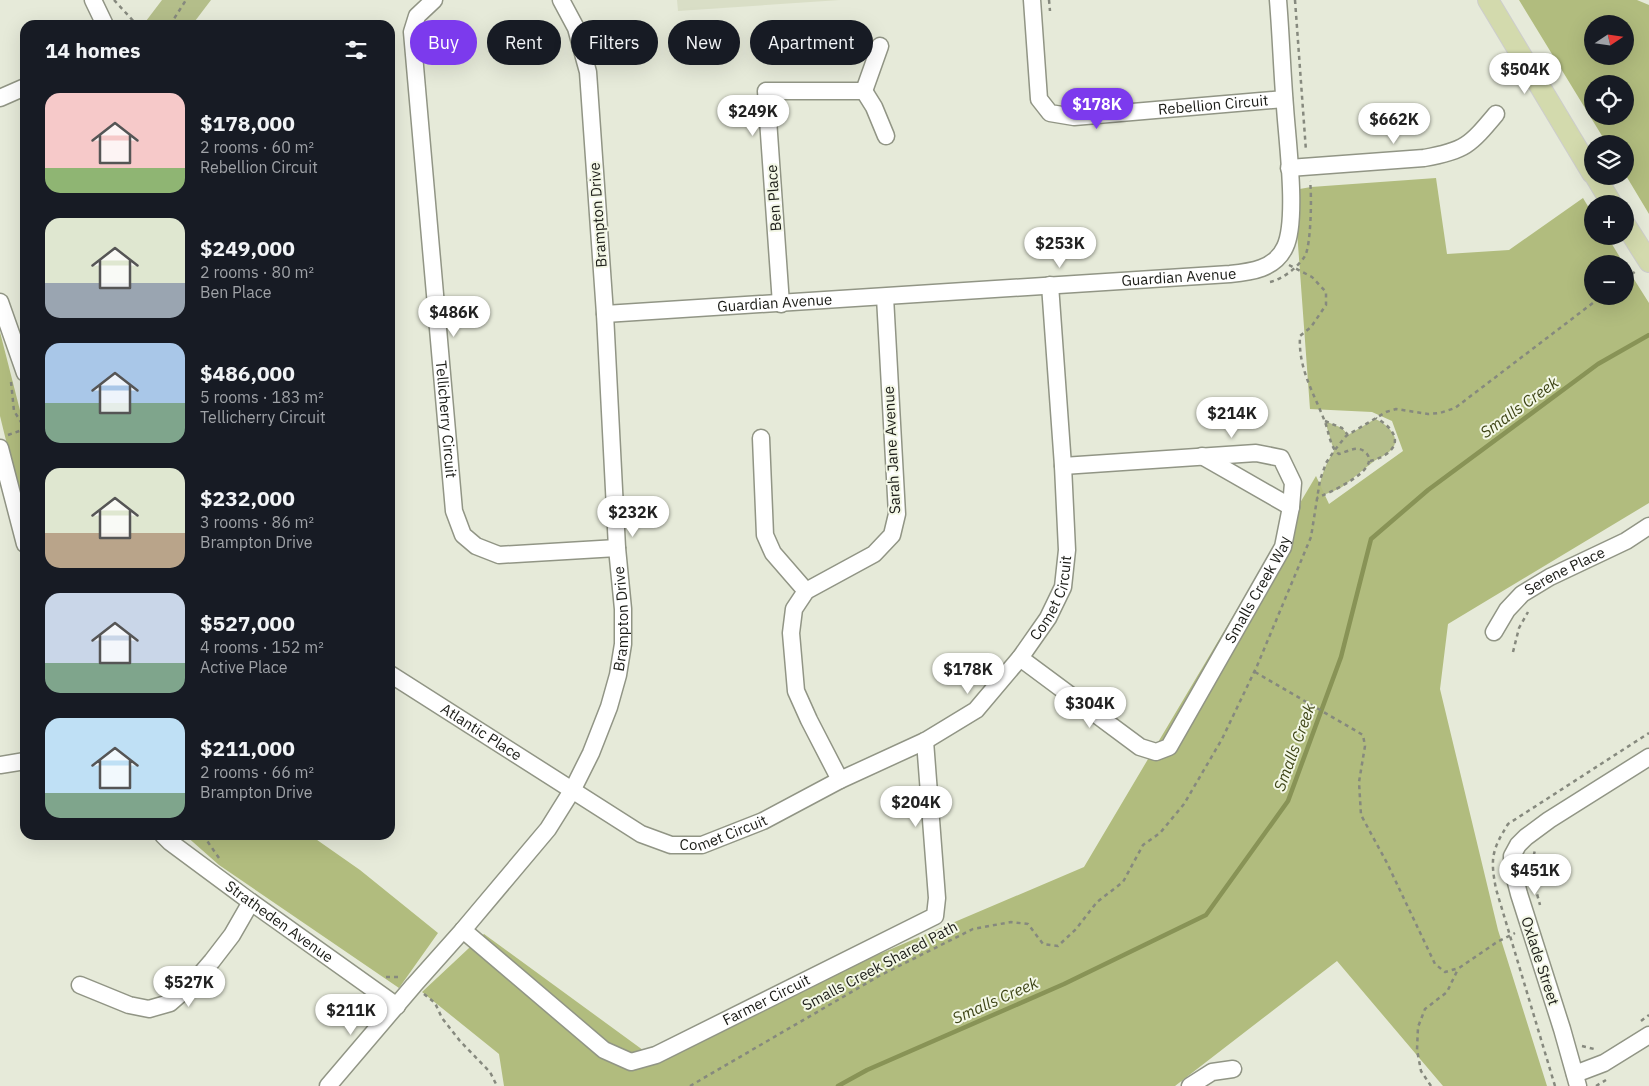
<!DOCTYPE html>
<meta charset="utf-8">
<style>
body{margin:0;font-family:"IBM Plex Sans",sans-serif;background:#242831;color:#f1f3f6;height:100vh;display:flex;flex-direction:column;font-size:19px;white-space:nowrap}
*{box-sizing:border-box;margin:0}
p{font-size:16px;color:#9ea1a6}
.icon{flex:none;width:28px;height:28px;fill:none;stroke:currentColor;stroke-width:2;stroke-linecap:round;stroke-linejoin:round}
.map{position:relative;flex:1;overflow:hidden}
.panel{position:absolute;left:20px;top:20px;width:375px;height:820px;display:flex;flex-direction:column;background:#171b24;border-radius:15px;box-shadow:0 5px 20px #0002}
.panel>*{flex:none}
.top-card{position:absolute;left:410px;top:20px;width:475px;height:45px;display:flex;gap:10px}
.needle{width:32px;rotate:77deg}
.tools{position:absolute;left:1584px;top:15px;display:grid;gap:10px}
.tools a{display:grid;place-items:center;width:50px;height:50px;border-radius:50%;background:#171b24;box-shadow:0 5px 20px #0002;font-size:25px}
.price{position:absolute;translate:-50% -42px;padding:0 11px;border-radius:18px;background:#fff;color:#222;font-size:16px;line-height:32px;filter:drop-shadow(0 1px 2px #0008)}
.price::after{content:'';position:absolute;left:50%;top:30px;width:15px;height:11px;margin-left:-8px;background:inherit;clip-path:polygon(0 0,100% 0,50% 100%)}
.price.active{background:#7c3aed;color:#fff}
ul{padding:0;list-style:none}
li{display:flex;align-items:center;gap:15px;height:125px;padding:0 25px}
li span{display:grid;place-items:center;flex:none;width:140px;height:100px;border-radius:15px;color:#555}
li>.icon{margin-inline-start:auto}
span .icon{width:60px;height:60px;fill:#fffc;stroke-width:1}
li b{font-size:21px}
h2{display:flex;justify-content:space-between;align-items:center;height:60px;padding:0 25px;font-size:21px}
.chip{padding:0 18px;border-radius:22px;background:#171b24;box-shadow:0 5px 20px #0002;font-size:18px;line-height:45px}
.chip.active{background:#7c3aed;color:#fff}
.map>svg:first-child{display:block}
.built{fill:#d9dec6}
.green{fill:#b4be8a}
.forest{fill:#b1bc7e;fill-rule:evenodd}
.lines{fill:none;stroke-linecap:round;stroke-linejoin:round}
.stream{stroke:#889356;stroke-width:4.5}
.minor-casing{stroke:#919585;stroke-width:19}
.major-casing{stroke:#cdcdcc;stroke-width:22}
.path{stroke:#86897e;stroke-width:2.5;stroke-dasharray:4 4;stroke-linecap:butt}
.minor{stroke:#fff;stroke-width:16}
.major{stroke:#d3daad;stroke-width:20}
.labels{text-anchor:middle;stroke-width:4;stroke-linejoin:round;paint-order:stroke}
.street-label{font-size:15px;fill:#1b1c17;stroke:#f3f7e6}
.water-label{font-size:16px;font-style:italic;fill:#3e4516;stroke:#f3f7e6}
</style>
<div class="map">
<svg width="1649" height="1086" viewBox="0 0 1649 1086">
<rect width="100%" height="100%" fill="#e6ead9"/>
<!-- built -->
<path class="built" d="M677 0H840L678 11Z"/>
<!-- green -->
<path class="green" d="M162 0H211L192 25H143Z
M1375 419C1387 424 1404 439 1390 451 1385 456 1378 458 1373 462 1362 470 1353 479 1342 487 1335 491 1325 494 1317 498 1320 480 1324 466 1334 451L1325 421 1342 428 1348 435Z"/>
<!-- forest -->
<path class="forest" d="M1519 0H1637L1649 5V214L1625 174V144H1607ZM1592 24H1625V56H1592ZM1592 84H1625V116H1592Z
M1436 178 1447 254 1509 250 1583 198 1592 213V236H1607L1624 264H1592V296H1625V265L1649 303V503L1448 624 1440 689 1498 930 1547 1086H1443L1337 961 1175 1086H504L499 1054 422 992 484 934 647 1053 1084 867 1316 476 1329 504 1403 451 1392 421 1372 412 1310 409 1294 190 1311 187Z
M0 332 25 430V518L0 416Z
M185 835H310L360 870 438 933 399 988 219 865Z"/>
<g class="lines">
<!-- stream -->
<path class="stream" d="M838 1086 867 1070 1064 984 1206 915 1288 801 1341 657 1371 539 1428 490 1598 364 1649 335"/>
<!-- minor casing -->
<g class="minor-casing">
<g id="minor">
<path d="M93 0 105 25"/>
<path id="s1" d="M434 0 417 16 412 32 454 511 463 535 476 546 499 555 617 548"/>
<path id="s2" d="M1032 0 1039 99 1050 113 1074 117 1284 99"/>
<path d="M864 91 874 107 886 136"/>
<path d="M864 91 880 46"/>
<path d="M0 98 25 87"/>
<path d="M1289 168 1424 158C1465 151 1470 145 1496 114"/>
<path d="M0 302 25 373"/>
<path d="M781 304 766 91H864"/>
<path id="s3" d="M605 314 1230 274C1251 272 1275 269 1285 247 1298 220 1287 139 1285 107 1282 71 1281 36 1278 0"/>
<path d="M761 438 765 535 773 553 806 591"/>
<path d="M0 448 25 544"/>
<path d="M1202 456 1291 507"/>
<path id="s4" d="M1494 632 1507 610 1522 594 1550 577 1626 541 1649 526"/>
<path id="s5" d="M1020 658 1140 747 1156 752 1169 747 1283 547 1291 507 1293 483 1281 458 1256 453 1063 466"/>
<path id="s6" d="M390 674 641 834 671 845H702L763 821 840 780 925 741 976 710 1020 658 1048 618 1063 587 1067 550 1063 466 1050 285"/>
<path d="M0 765 25 761"/>
<path d="M840 780 809 720 796 691 791 633 794 609 806 591 874 554 892 535 897 514 885 297"/>
<path id="s7" d="M163 835 170 842 251 902 397 1006"/>
<path id="s8" d="M463 930 604 1050 631 1062 656 1055 935 916 937 898 925 741"/>
<path d="M80 985 129 1005 149 1009 170 1003 194 982 212 961 232 935 251 902"/>
<path d="M1575 1074 1604 1063 1649 1035"/>
<path id="s9" d="M328 1086 414 985 463 930 548 829 573 789 591 753 609 707 618 675 623 644V609L617 548 605 314 588 72 576 28 561 0"/>
<path d="M1190 1086 1212 1072 1233 1069"/>
<path d="M1578 1086 1562 1029 1519 894 1512 867V856L1518 845 1526 837 1549 820 1649 757"/>
</g>
</g>
<!-- major casing -->
<g class="major-casing">
<path id="major" d="M1488 0 1592 173
M1595 176 1612 204
M1625 224 1649 262"/>
</g>
<!-- path -->
<path class="path" d="M114 0 137 25
M1049 0 1050 11
M1295 0 1306 151
M170 25 186 0
M1289 265 1312 277 1326 292V305L1311 327 1300 336C1298 369 1314 393 1325 422 1329 432 1330 448 1339 454 1349 451 1359 444 1367 454 1380 471 1328 493 1317 498
M1625 279 1636 271
M1270 282C1283 279 1298 267 1305 256 1311 245 1312 195 1310 181
M11 382 14 411 21 422 25 442
M1325 421 1342 428 1348 435
M8 435 25 429
M1370 461C1375 460 1380 458 1385 455 1405 442 1391 426 1376 418
M1513 652 1519 628 1528 612
M1255 672 1363 735 1365 746 1359 782 1361 815 1387 863 1435 964 1445 972 1459 968 1497 942 1515 933
M203 835 219 858
M1530 871 1535 850
M1533 879 1540 905
M386 977H400
M424 994 435 1003 442 1018 460 1041 490 1072 497 1086
M1641 1021 1649 1015
M1582 1046 1594 1049
M690 1086 879 976 973 929 1011 922 1028 924 1043 944 1058 946 1076 929 1097 902 1123 882 1143 845 1160 833 1184 804 1222 739 1257 666 1311 537 1320 480 1326 463 1334 451 1346 436 1386 412 1396 409 1428 414 1440 413 1455 408 1602 296
M1431 1086 1421 1071 1417 1050 1418 1027 1425 1009 1447 992 1458 969
M1555 1086 1496 889C1490 858 1492 850 1508 824L1649 733
M1596 1086 1606 1080"/>
<!-- minor -->
<use href="#minor" class="minor"/>
<!-- major -->
<use href="#major" class="major"/>
</g>
<g class="labels">
<!-- street labels -->
<g class="street-label">
<text dy="5" stroke="none"><textPath href="#s2" startOffset="281">Rebellion Circuit</textPath></text>
<text transform="translate(774 198) rotate(-94)" y="5">Ben Place</text>
<text transform="translate(598 215) rotate(-94)" y="5">Brampton Drive</text>
<text dy="5" stroke="none"><textPath href="#s3" startOffset="575">Guardian Avenue</textPath></text>
<text dy="5" stroke="none"><textPath href="#s3" startOffset="170">Guardian Avenue</textPath></text>
<text dy="5" stroke="none"><textPath href="#s1" startOffset="429">Tellicherry Circuit</textPath></text>
<text transform="translate(892 450) rotate(-93)" y="5">Sarah Jane Avenue</text>
<text dy="5" stroke="none"><textPath href="#s4" startOffset="96">Serene Place</textPath></text>
<text dy="5" stroke="none"><textPath href="#s5" startOffset="361">Smalls Creek Way</textPath></text>
<text dy="5" stroke="none"><textPath href="#s6" startOffset="804">Comet Circuit</textPath></text>
<text dy="5" stroke="none"><textPath href="#s9" startOffset="565">Brampton Drive</textPath></text>
<text dy="5" stroke="none"><textPath href="#s6" startOffset="108">Atlantic Place</textPath></text>
<text dy="5" stroke="none"><textPath href="#s6" startOffset="384">Comet Circuit</textPath></text>
<text dy="5" stroke="none"><textPath href="#s7" startOffset="145">Stratheden Avenue</textPath></text>
<text transform="translate(1540 961) rotate(72)" y="5">Oxlade Street</text>
<text transform="translate(880 966) rotate(-28)" y="5">Smalls Creek Shared Path</text>
<text dy="5" stroke="none"><textPath href="#s8" startOffset="364">Farmer Circuit</textPath></text>
</g>
<!-- water labels -->
<g class="water-label">
<text transform="translate(1519 407) rotate(-36)" y="6">Smalls Creek</text>
<text transform="translate(1294 747) rotate(-70)" y="6">Smalls Creek</text>
<text transform="translate(995 1000) rotate(-24)" y="6">Smalls Creek</text>
</g>
</g>
</svg>
<div class="tools">
<a><svg class="needle" viewBox="-14 -14 28 28"><path d="M0-13l5 13h-10z" fill="#e53935"/><path d="M0 13l5-13h-10z" fill="#9ea1a6"/></svg></a>
<a><svg class="icon" aria-label="locate" viewBox="0 0 24 24"><circle cx="12" cy="12" r="6"/><path d="M12 2v4M12 18v4M2 12h4M18 12h4"/></svg></a>
<a><svg class="icon" aria-label="layers" viewBox="0 0 24 24"><path d="M12 4l9 5-9 5-9-5zM3 14l9 5 9-5"/></svg></a>
<a>+</a>
<a>−</a>
</div>
<b class="price" style="left:1525px;top:95px">$504K</b>
<b class="price active" style="left:1097px;top:130px">$178K</b>
<b class="price" style="left:753px;top:137px">$249K</b>
<b class="price" style="left:1394px;top:145px">$662K</b>
<b class="price" style="left:1060px;top:269px">$253K</b>
<b class="price" style="left:454px;top:338px">$486K</b>
<b class="price" style="left:1232px;top:439px">$214K</b>
<b class="price" style="left:633px;top:538px">$232K</b>
<b class="price" style="left:968px;top:695px">$178K</b>
<b class="price" style="left:1090px;top:729px">$304K</b>
<b class="price" style="left:916px;top:828px">$204K</b>
<b class="price" style="left:1535px;top:896px">$451K</b>
<b class="price" style="left:189px;top:1008px">$527K</b>
<b class="price" style="left:351px;top:1036px">$211K</b>
<div class="top-card">
<a class="chip active">Buy</a>
<a class="chip">Rent</a>
<a class="chip">Filters</a>
<a class="chip">New</a>
<a class="chip">Apartment</a>
</div>
<section class="panel">
<h2>14 homes<svg class="icon" aria-label="filters" viewBox="0 0 24 24"><path d="M4 7h16M4 17h16"/><circle cx="9" cy="7" r="2"/><circle cx="15" cy="17" r="2"/></svg></h2>
<ul>
<li><span style="background:linear-gradient(#f6c9c9 75%,#8fb573 0)"><svg class="icon" aria-label="home" viewBox="0 0 24 24"><path d="M3 11l9-7 9 7M6 9v11h12V9"/></svg></span><div><b>$178,000</b><p>2 rooms · 60 m²</p><p>Rebellion Circuit</p></div></li>
<li><span style="background:linear-gradient(#dfe7d0 65%,#9aa5b1 0)"><svg class="icon" aria-label="home" viewBox="0 0 24 24"><path d="M3 11l9-7 9 7M6 9v11h12V9"/></svg></span><div><b>$249,000</b><p>2 rooms · 80 m²</p><p>Ben Place</p></div></li>
<li><span style="background:linear-gradient(#a9c7e8 60%,#7fa58c 0)"><svg class="icon" aria-label="home" viewBox="0 0 24 24"><path d="M3 11l9-7 9 7M6 9v11h12V9"/></svg></span><div><b>$486,000</b><p>5 rooms · 183 m²</p><p>Tellicherry Circuit</p></div></li>
<li><span style="background:linear-gradient(#dfe7d0 65%,#b9a48a 0)"><svg class="icon" aria-label="home" viewBox="0 0 24 24"><path d="M3 11l9-7 9 7M6 9v11h12V9"/></svg></span><div><b>$232,000</b><p>3 rooms · 86 m²</p><p>Brampton Drive</p></div></li>
<li><span style="background:linear-gradient(#c9d6e8 70%,#7fa58c 0)"><svg class="icon" aria-label="home" viewBox="0 0 24 24"><path d="M3 11l9-7 9 7M6 9v11h12V9"/></svg></span><div><b>$527,000</b><p>4 rooms · 152 m²</p><p>Active Place</p></div></li>
<li><span style="background:linear-gradient(#bfe0f5 75%,#7fa58c 0)"><svg class="icon" aria-label="home" viewBox="0 0 24 24"><path d="M3 11l9-7 9 7M6 9v11h12V9"/></svg></span><div><b>$211,000</b><p>2 rooms · 66 m²</p><p>Brampton Drive</p></div></li>
</ul>
</section>
</div>
